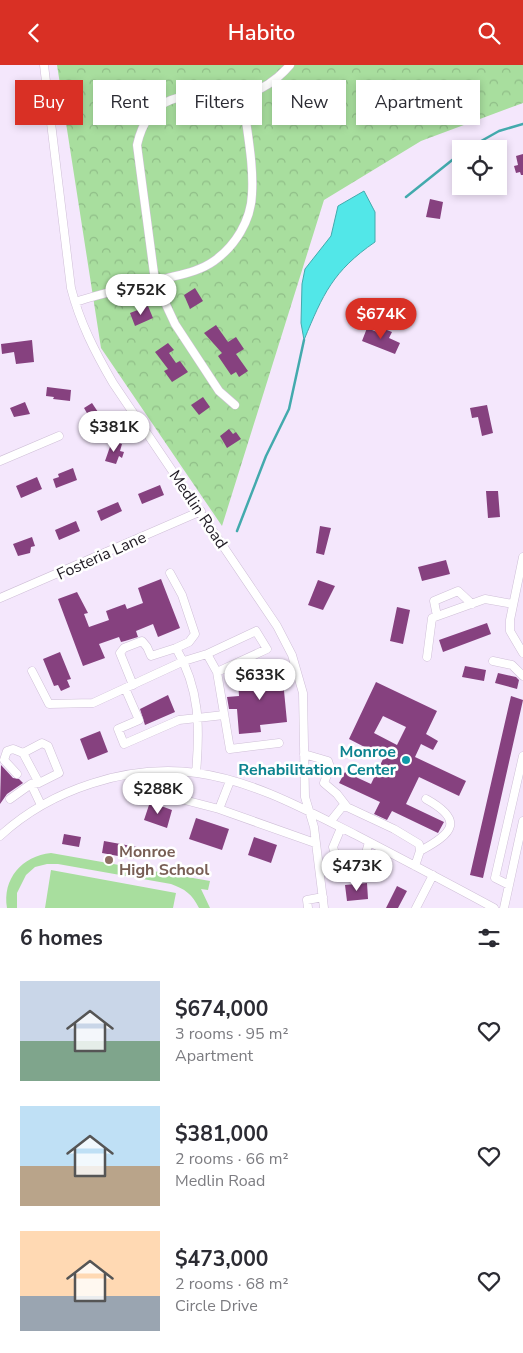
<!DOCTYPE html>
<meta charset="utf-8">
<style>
body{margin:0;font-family:"Nunito Sans",sans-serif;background:#f2f2f3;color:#2b2b33;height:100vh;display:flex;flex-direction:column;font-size:19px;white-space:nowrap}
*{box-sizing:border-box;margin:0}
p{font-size:16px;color:#7c7c81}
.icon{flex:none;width:28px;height:28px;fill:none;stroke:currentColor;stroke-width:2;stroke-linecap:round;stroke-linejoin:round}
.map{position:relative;height:843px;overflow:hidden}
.details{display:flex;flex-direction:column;background:#fff;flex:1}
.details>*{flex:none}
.top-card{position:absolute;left:15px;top:15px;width:494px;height:45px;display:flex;gap:10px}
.tools{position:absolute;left:452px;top:75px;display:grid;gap:10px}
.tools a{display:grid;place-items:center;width:55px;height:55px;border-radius:0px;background:#fff;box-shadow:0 2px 8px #0003;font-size:25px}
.price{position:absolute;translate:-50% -42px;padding:0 11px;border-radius:18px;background:#fff;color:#222;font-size:16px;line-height:32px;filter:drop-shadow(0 1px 2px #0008)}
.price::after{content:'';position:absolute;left:50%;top:30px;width:15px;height:11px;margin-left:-8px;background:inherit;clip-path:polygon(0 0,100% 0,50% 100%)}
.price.selected{background:#d93025;color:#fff}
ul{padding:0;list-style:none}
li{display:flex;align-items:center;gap:15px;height:125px;padding:0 20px}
li span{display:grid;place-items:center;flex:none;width:140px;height:100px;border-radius:0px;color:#555}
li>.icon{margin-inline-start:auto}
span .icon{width:60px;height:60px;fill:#fffc;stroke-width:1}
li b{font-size:21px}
h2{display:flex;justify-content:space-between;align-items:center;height:60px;padding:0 20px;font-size:21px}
.pill{padding:0 18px;border-radius:0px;background:#fff;box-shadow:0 2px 8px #0003;font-size:18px;line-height:45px}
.pill.selected{background:#d93025;color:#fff}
header{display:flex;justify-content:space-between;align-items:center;height:65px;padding:0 20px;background:#d93025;color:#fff;font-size:22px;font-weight:600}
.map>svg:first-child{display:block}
.forest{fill:url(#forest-crowns)}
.pitch{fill:#a8de9e}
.water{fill:#52e7e8;stroke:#43aaad}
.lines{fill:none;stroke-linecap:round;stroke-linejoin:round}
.stream{stroke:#43aaad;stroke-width:2.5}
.building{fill:#86417f;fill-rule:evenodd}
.minor-casing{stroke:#cfbfd7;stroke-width:9}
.minor{stroke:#fff;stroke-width:8}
.culture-dot{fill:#0f9aa8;stroke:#fff;stroke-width:2}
.education-dot{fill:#8d6e63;stroke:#fff;stroke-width:2}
.labels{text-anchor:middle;stroke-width:5;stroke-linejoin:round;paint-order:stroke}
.street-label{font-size:16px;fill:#1f1a23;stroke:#fff}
.culture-label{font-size:16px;font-weight:bold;fill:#0d838f;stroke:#fff;text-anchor:end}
.education-label{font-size:16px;font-weight:bold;fill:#785e54;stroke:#fff;text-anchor:start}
</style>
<header><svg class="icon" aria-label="back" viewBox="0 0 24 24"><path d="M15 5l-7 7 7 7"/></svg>Habito<svg class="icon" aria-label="search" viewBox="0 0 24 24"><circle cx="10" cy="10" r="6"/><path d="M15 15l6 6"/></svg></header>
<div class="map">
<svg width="523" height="843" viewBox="0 0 523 843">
<defs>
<pattern id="forest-crowns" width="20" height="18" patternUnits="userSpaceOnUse" patternTransform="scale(1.25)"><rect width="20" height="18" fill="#a8de9e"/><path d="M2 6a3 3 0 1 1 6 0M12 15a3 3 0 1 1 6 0" fill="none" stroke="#90be88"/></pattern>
</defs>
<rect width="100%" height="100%" fill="#f4e7fc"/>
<!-- forest -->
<path class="forest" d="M57 0H523V38L421 76 324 135 222 461 101 283Z"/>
<!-- pitch -->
<path class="pitch" d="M51 788 210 816 208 825 201 824 210 843H199C192 829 185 824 171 819L58 799H47L35 802 26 810 17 828V843H7C2 814 22 791 51 788Z
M51 805 176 828 173 843H45Z"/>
<!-- water -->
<path class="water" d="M364 126 375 147V177C333 206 323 229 304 275L301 258 302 219 305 204 331 171 338 141Z"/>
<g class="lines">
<!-- stream -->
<path class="stream" d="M467 84 499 66 523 59
M406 132 461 88
M237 466 266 391 289 344 304 275"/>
</g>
<!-- building -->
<path class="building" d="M523 89V110H521L520 107 516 108 514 101 518 100 516 91Z
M430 134 443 137 440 154 426 152Z
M195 223 203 236 190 244 184 230Z
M148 241 153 253 135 261 130 248Z
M216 260 228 277 236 272 244 284 236 289 248 306 239 312 236 307 231 310 218 291 222 288 204 268Z
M379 262 392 267 389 273 400 278 395 289 362 276 367 263 377 267Z
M32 275 34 297 16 299 14 287 2 289 1 279Z
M168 278 174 285 169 288 176 298 180 296 188 307 172 317 164 306 168 304 155 287Z
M47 322 71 325 70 336 53 334 54 332 46 331Z
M203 332 210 342 199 350 191 340Z
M25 337 30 349 14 352 10 343Z
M92 338 104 356 95 362 84 343Z
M487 340 493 368 482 371 478 352 472 353 470 343Z
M229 364 233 369 236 367 241 374 227 383 220 371Z
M112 376 122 379 120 386 124 387 122 393 119 391 116 399 105 396Z
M73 403 77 415 56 423 53 414 59 412 58 409Z
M37 412 42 424 21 433 16 421Z
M160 420 164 430 142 439 138 429Z
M486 426H498L500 452 488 453Z
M118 437 122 446 101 456 97 446Z
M76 456 80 466 59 475 55 465Z
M320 461 331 463 324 490 316 488Z
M32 472 35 481 31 482 30 488 18 491 13 479Z
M446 495 450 509 422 516 418 502Z
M161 514 180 563 158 572 153 559 136 566 138 572 125 576 121 577 119 572 99 579 105 593 83 601 58 534 77 527 88 548 84 549 89 562 109 555 106 546 125 539 127 544 143 538 138 523Z
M318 515 335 521 323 545 308 540Z
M397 542 410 545 403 579 390 576Z
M487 558 491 569 443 587 439 575Z
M60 587 71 614 67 615 70 622 61 626 58 620 54 621 43 594Z
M465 601 486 605 484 616 462 612Z
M282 605 287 657 260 660 261 667 239 669 237 644H229L227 632 239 631 238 616 249 615 248 608Z
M498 608 516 612 519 615 517 624 495 618Z
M376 617 437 646 426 669 438 676 433 685 421 679 415 692 466 716 459 731 419 712 406 739 444 757 438 768 392 746 387 755 374 749 380 737 339 718 345 707 371 719 384 692 349 674ZM383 651 406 662 397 680 374 668Z
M168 630 175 647 145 660 140 644Z
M511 631 523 635 483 813 470 810Z
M100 666 108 687 88 695 80 674Z
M1 700 13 713 19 714 23 718 7 729 0 739Z
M150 737 172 745 167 763 144 755Z
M196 753 229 764 222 785 189 774Z
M64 769 81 772 79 782 62 779Z
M254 772 277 780 271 798 248 790Z
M104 776 137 782 134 794 102 788Z
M367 818 368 834 347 836 345 820Z
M397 821 407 826 398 843H386Z"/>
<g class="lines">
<!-- minor casing -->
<g class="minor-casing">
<path id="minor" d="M44 0 71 223C80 258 95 287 113 318L277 561 292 590 303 628 305 732 314 762 324 843
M243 31C263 24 276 16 290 0
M75 237C105 227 136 221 167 213 183 209 200 206 214 196 235 181 251 156 252 129 254 97 246 63 243 31 195 30 150 21 137 80L155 216 175 259 219 326 235 340
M0 396 59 371
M523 492 510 555V566L523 588
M170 508 182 530 195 569 189 577 176 583C200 624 200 662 196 708
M0 533 201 446
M437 551 434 536 458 526 472 539
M207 589 256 566 267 584 217 607
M427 592 432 553 485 534 513 539
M493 596 512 600 523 611
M32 606 49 639 93 638 184 596 207 589 217 607 230 684 279 678
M133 620 120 588 124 583 142 576 147 582 151 591 176 583
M125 623 139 655 118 664 124 679 179 655 224 650
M23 688 42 678 48 681 59 708 39 718 31 719
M304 689 328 696 330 702 324 718 337 729 347 742
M17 709 4 695 7 686 13 684 23 688 39 718
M165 730 219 744 315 778
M10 734 31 719 41 740
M219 744 230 716
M330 757 342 742H347L394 764 419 779 420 786 415 801
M341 763 333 782 341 809 361 806 369 777
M0 771C51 724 128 699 197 708 254 716 306 745 356 770 402 794 448 818 494 843
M420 786C454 768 464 755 426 734
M509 820 495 813 523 691
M308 843 307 835 323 832
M416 843 433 810
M504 843 523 756"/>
</g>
<!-- minor -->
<use href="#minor" class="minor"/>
</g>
<!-- markers -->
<circle class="culture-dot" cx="406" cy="695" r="5"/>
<circle class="education-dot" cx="109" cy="795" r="5"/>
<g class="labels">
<!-- street labels -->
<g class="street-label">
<text transform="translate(199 444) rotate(56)" y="6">Medlin Road</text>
<text transform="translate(101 490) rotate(-24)" y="6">Fosteria Lane</text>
</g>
<!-- culture labels -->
<g class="culture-label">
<text x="396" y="692">Monroe<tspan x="396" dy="18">Rehabilitation Center</tspan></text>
</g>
<!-- education labels -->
<g class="education-label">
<text x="119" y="792">Monroe<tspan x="119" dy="18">High School</tspan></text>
</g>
</g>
</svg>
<div class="tools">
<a><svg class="icon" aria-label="locate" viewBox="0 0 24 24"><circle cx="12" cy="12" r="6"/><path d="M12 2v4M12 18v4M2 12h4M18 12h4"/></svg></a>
</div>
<b class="price" style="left:141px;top:251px">$752K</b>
<b class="price selected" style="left:381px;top:275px">$674K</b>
<b class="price" style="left:114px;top:388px">$381K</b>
<b class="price" style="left:260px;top:636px">$633K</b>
<b class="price" style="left:158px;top:750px">$288K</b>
<b class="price" style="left:357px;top:827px">$473K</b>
<div class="top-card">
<a class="pill selected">Buy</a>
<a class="pill">Rent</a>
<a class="pill">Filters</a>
<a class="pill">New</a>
<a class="pill">Apartment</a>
</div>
</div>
<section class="details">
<h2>6 homes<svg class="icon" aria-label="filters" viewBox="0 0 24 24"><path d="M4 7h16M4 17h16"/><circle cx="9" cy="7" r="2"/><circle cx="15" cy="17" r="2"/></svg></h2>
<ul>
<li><span style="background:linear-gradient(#c9d6e8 60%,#7fa58c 0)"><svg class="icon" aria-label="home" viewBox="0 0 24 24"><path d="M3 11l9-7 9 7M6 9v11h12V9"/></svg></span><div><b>$674,000</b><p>3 rooms · 95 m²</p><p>Apartment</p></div><svg class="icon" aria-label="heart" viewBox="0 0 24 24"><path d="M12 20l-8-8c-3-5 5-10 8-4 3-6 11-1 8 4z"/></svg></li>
<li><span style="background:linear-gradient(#bfe0f5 60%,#b9a48a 0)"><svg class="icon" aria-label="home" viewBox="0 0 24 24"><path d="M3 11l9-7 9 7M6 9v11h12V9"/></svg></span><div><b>$381,000</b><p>2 rooms · 66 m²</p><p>Medlin Road</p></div><svg class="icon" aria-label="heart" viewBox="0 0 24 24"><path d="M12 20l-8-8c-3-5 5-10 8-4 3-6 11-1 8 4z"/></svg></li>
<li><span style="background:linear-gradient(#ffd9b3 65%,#9aa5b1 0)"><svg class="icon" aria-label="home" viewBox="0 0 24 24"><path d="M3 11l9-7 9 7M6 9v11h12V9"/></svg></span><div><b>$473,000</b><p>2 rooms · 68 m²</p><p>Circle Drive</p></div><svg class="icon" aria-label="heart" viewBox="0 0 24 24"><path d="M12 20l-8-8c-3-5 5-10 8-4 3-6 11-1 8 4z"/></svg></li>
</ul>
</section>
